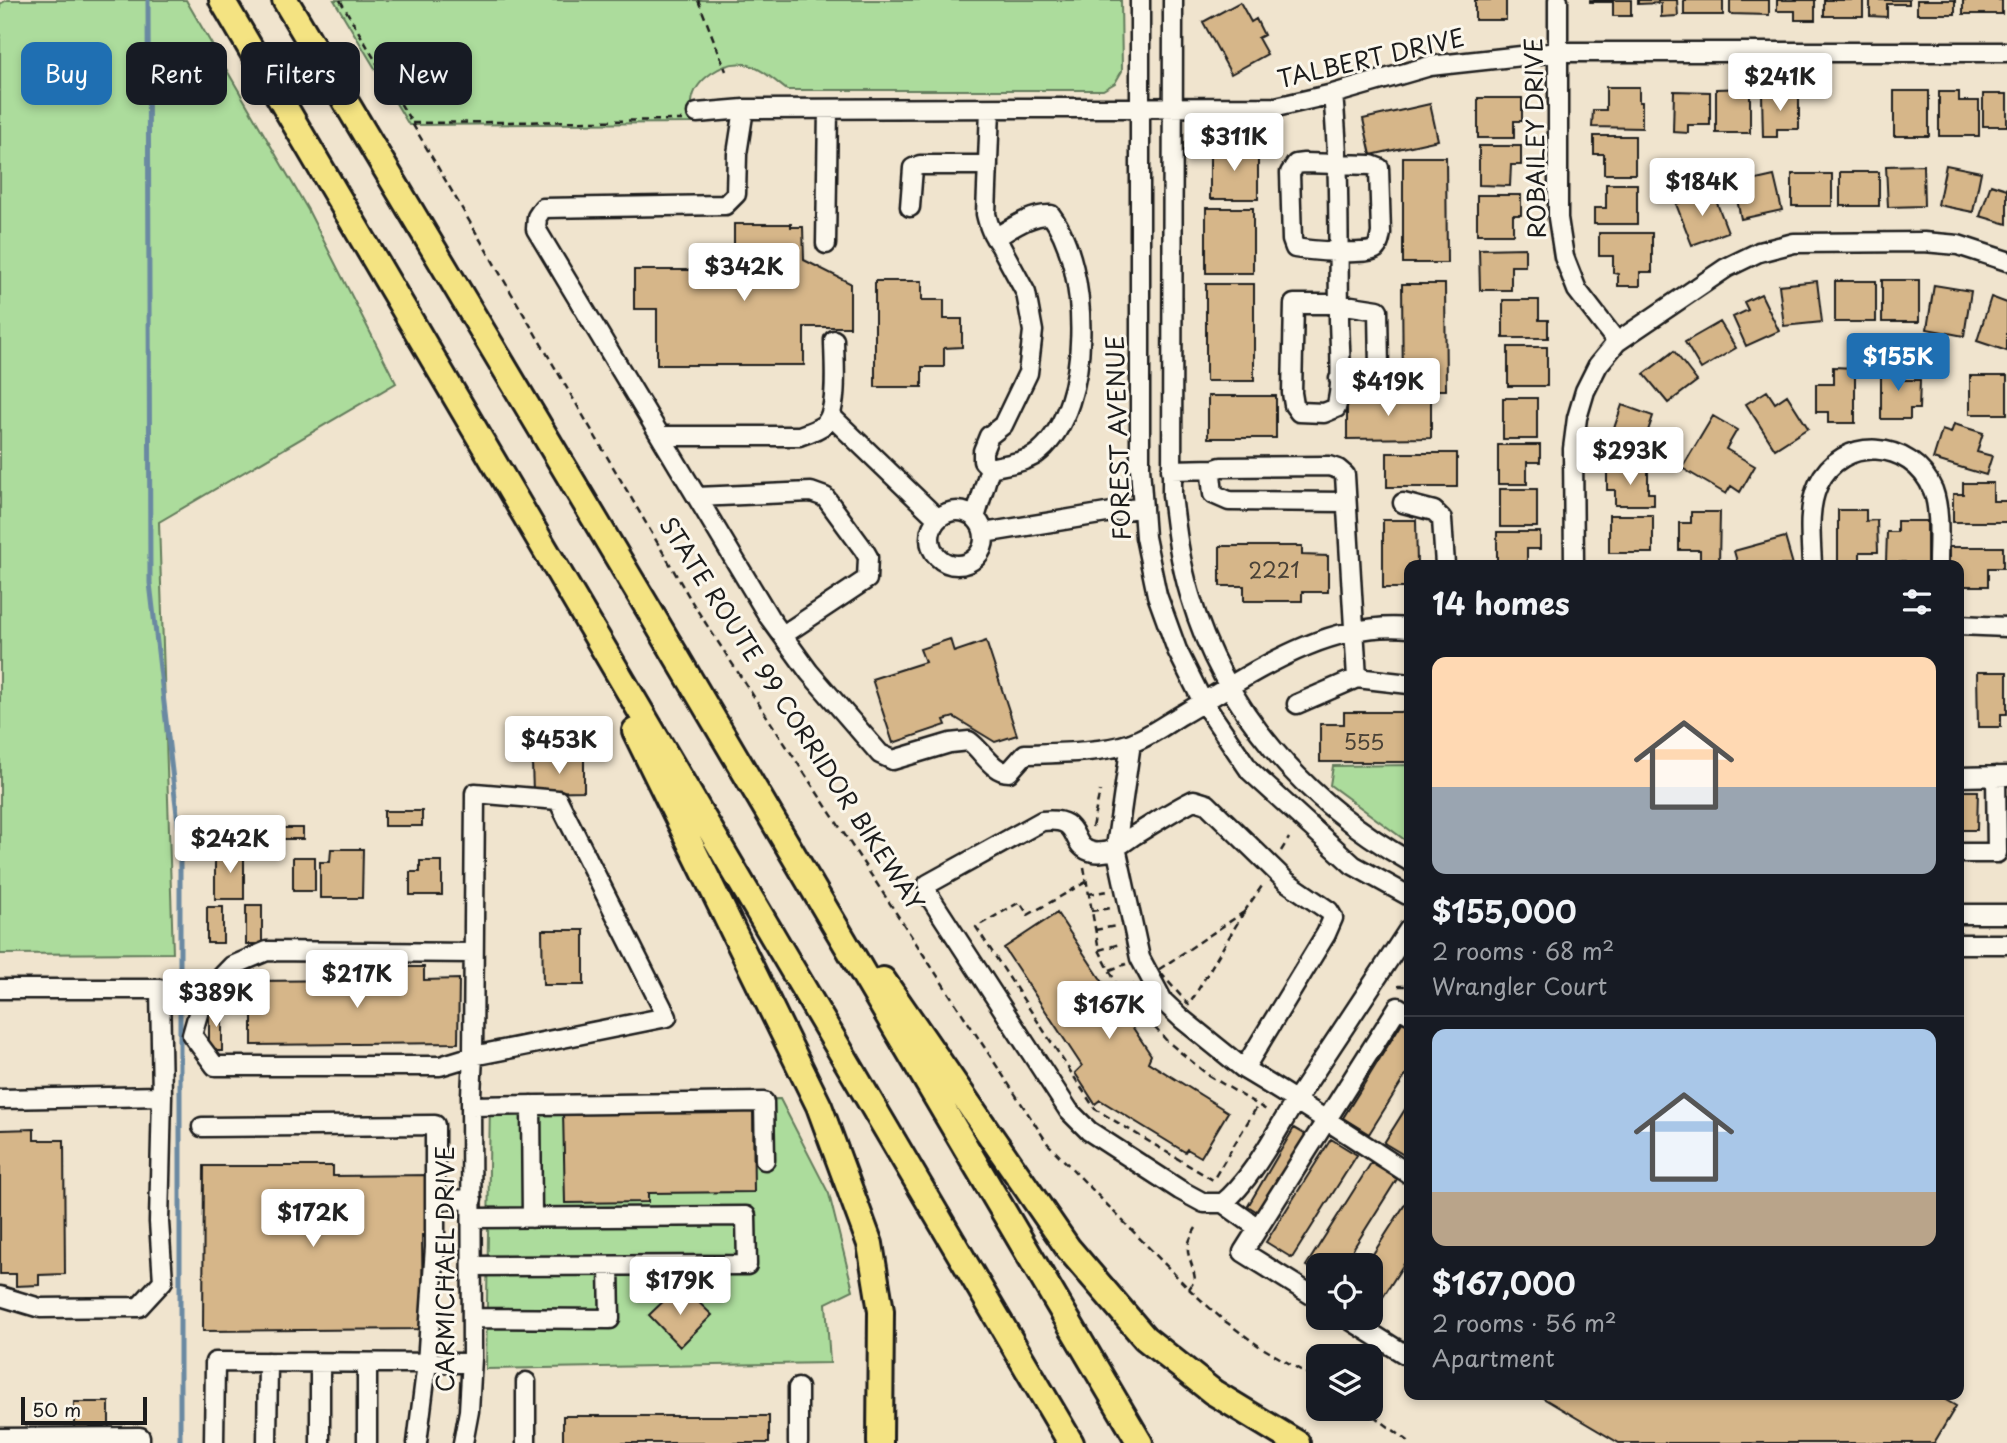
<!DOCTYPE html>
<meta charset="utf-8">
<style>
body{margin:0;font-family:"Playpen Sans",sans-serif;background:#20242c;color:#f1f3f6;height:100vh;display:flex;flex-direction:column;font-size:26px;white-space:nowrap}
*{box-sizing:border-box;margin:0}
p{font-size:23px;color:#9ea1a6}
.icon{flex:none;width:38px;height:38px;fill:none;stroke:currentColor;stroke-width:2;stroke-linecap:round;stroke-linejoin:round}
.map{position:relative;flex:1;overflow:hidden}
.side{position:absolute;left:1404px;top:560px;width:560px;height:840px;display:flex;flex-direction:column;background:#171b24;border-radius:14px;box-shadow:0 4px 10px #0003}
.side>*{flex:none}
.banner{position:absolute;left:21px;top:42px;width:665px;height:63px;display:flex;gap:14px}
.buttons{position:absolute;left:1306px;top:1253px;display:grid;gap:14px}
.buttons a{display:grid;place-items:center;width:77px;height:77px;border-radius:14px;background:#171b24;box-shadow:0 4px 10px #0003;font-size:35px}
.scale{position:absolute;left:21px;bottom:18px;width:126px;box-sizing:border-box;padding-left:7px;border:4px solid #1c1c1c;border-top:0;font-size:19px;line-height:24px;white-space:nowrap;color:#1c1c1c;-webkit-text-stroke:5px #fbf7ec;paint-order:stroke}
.price{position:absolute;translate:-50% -60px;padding:0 16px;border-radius:7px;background:#fff;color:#222;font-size:23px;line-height:46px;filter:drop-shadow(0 2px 4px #0008)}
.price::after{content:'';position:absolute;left:50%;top:42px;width:21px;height:16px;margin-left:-10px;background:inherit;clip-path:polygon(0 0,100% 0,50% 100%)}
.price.selected{background:#1f6fb2;color:#fff}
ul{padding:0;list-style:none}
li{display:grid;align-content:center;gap:14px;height:371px;padding:0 28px}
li+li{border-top:2px solid #363941}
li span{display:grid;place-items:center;height:217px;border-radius:14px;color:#555}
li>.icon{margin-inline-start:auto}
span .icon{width:126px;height:126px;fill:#fffc;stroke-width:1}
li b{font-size:30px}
h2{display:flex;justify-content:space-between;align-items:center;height:84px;padding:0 28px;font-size:30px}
.chip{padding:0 24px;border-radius:14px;background:#171b24;box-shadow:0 4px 10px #0003;font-size:24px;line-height:63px}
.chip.selected{background:#1f6fb2;color:#fff}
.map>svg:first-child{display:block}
.green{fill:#acdc9c;stroke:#647c5c;stroke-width:2}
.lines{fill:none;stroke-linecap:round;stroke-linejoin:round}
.stream{stroke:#6a89a2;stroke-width:5}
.building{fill:#d6b689;stroke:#1c1c1c;stroke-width:2}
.minor-casing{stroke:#1c1c1c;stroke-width:23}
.highway-casing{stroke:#1c1c1c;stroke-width:30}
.path{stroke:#1c1c1c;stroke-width:2.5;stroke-dasharray:7 5;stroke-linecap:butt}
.minor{stroke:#fbf7ec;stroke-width:18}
.highway{stroke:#f4e382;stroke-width:24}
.labels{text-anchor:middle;stroke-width:6;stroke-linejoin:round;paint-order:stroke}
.number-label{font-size:21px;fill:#4a4237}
.street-label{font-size:24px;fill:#1c1c1c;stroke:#fbf7ec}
</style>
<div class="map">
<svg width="2007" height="1443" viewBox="0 0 2007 1443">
<rect width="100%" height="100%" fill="#f0e4ce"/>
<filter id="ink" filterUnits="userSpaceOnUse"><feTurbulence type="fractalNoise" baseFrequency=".0143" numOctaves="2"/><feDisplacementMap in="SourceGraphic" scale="14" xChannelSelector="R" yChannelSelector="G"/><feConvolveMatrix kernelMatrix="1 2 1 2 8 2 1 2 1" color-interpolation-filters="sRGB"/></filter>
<g filter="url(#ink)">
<!-- green -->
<path class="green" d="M7 0H186L308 210 396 383 159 522 173 953 0 954V4Z
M334 0H1121L1122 71 1115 83 1103 90H787C775 81 760 67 745 64 724 60 694 80 692 102 691 108 693 117 694 123L409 125Z
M1409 765V843L1330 785 1333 766Z
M780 1099 829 1194 853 1290 826 1303 830 1363 486 1369 490 1101Z"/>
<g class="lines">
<!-- stream -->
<path class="stream" d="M148 0 150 583 180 840V1443"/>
</g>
<!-- building -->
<path class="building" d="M1475 0H1506V20H1475Z
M1590 0H1631V16H1613V2H1590Z
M1638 0H1677L1678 16 1661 17V3L1638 4Z
M1684 0H1723V15H1684Z
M1730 0H1769V15L1730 14Z
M1777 0H1815V20H1795V11H1777Z
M1824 0H1863V16H1824Z
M1870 0H1909V4H1887V17L1870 16Z
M1917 0H1955V14H1917Z
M1963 0H2002V14H1963Z
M1240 2 1251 22 1256 19 1264 35 1258 38 1267 54 1231 74 1203 22Z
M1606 87H1639V102H1642V128L1592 127 1593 110H1606Z
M1750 88V133H1716V89Z
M1674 91 1710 92V125H1688V133L1673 132Z
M1894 91H1929V136H1894Z
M1939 92H1959V101H1979V136H1939Z
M1762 94H1799V129H1777V137H1763Z
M1983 94H2007V126H1983Z
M1478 98H1522V121H1514V138H1478Z
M1430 104 1438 140 1371 155 1363 119Z
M1594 136H1635V174H1604V154H1594Z
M1479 146H1521V165H1511L1510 186 1479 185Z
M1210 147H1258V199H1210Z
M1403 157H1446L1447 263H1403Z
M1923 165 1924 206 1888 207 1886 166Z
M1946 165 1981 172 1973 212 1938 205Z
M1840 172H1879V206H1840Z
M1792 174H1832V206H1792Z
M1774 176 1782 210 1741 219 1734 185Z
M1606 184H1637V224H1594V208H1606Z
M1991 184 2007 189V224L1980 216Z
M1712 190 1728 232 1692 245 1676 204Z
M1477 195H1521V215H1513V234H1477Z
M1206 208H1253V273H1206Z
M734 224H791V227H803L804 260 850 283V327H804V365H657V309H634V270H734Z
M1599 233H1652V272H1640V286H1618V274L1613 273V256H1599Z
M1525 248V266H1511V290H1480L1479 249Z
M1882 280H1919V322H1882Z
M875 281H922V300H944V319H962V347L944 348V367H922V387H875Z
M1817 281 1822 322 1784 326 1779 285Z
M1835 281H1876V322H1835Z
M1206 284H1254V381H1206Z
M1402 284H1445L1446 390H1403Z
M1934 285 1971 291 1964 336 1927 329Z
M1761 294 1779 331 1746 346 1733 317 1748 310 1744 302Z
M1991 297 2007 303V351L1977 341Z
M1503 300H1539V320H1548V338H1503Z
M1720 322 1736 348 1701 369 1685 342Z
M1508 347H1547V386H1508Z
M1674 351 1697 381 1668 403 1644 374Z
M1881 363H1901V380H1920L1919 409H1910V419H1881Z
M1833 367 1855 368V423H1828V412H1816V384H1833Z
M1970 376H2007V414H1970Z
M1767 391 1775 403 1787 395 1808 428 1775 449 1746 404Z
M1208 396H1276V438H1208Z
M1347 397 1431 399V438L1347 439Z
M1503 398H1537V439H1503Z
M1622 405 1653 416 1640 454 1609 443Z
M1713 416 1737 430 1726 449 1755 466 1740 492 1731 486 1726 494 1682 468Z
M1954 424 1983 433 1977 452 1992 456 1986 475 1933 459 1942 430 1951 433Z
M1498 445H1540V462H1527V484H1498Z
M1387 453H1457V487H1387Z
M1607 469H1648V493H1654V505H1615V490H1607Z
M1963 483H1993V501H2007V522H1953V494H1963Z
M1500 489H1537V527H1500Z
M1838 510H1866V521L1877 520 1878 552H1860V565H1838Z
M1691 512H1720L1719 565H1700V550H1679V523H1691Z
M1609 515H1653V553H1609Z
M1383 520H1416L1417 565H1409V588H1383Z
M1897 521H1927V565H1905V562H1886L1887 532H1897Z
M1497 532H1540V549H1527V565H1497Z
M1785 537 1793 565H1738L1734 551Z
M1220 546H1302V555L1328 556V592H1302V601H1244V586H1220Z
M1949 547H2003V568H1988V586H1960L1958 565H1949Z
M950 639 954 652 986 641 1017 735 995 742 954 717 944 720 946 725 893 743 872 679 925 662 920 649Z
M1977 672H2007V714H2001V727H1978Z
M1344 712H1409V762H1320V724H1344Z
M565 759H584V791L533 792 532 762H565Z
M1958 791H1978L1977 830H1958Z
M384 811H422V826H384Z
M276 828H303V839H276Z
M331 849H363L362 898H320V862H330Z
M215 851H244V899H215Z
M293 857H315V891H293Z
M420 861H442V895H410V872H420Z
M246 905H262V944H246Z
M207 907H223V943H207Z
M1057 913 1151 1055 1148 1062 1228 1112 1201 1157 1187 1149 1185 1152 1100 1100 1095 1104 1075 1073 1082 1066 1004 948Z
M542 930H584V985H543Z
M360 967H424V980L459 979 458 1043 252 1045V981L360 980Z
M209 1007H222V1051H209Z
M1403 1021 1409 1025V1070L1369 1134 1343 1118Z
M1409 1103V1158L1384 1143Z
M563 1111H753L754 1192 648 1193V1202L565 1203Z
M1294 1128 1306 1135 1259 1213 1248 1206Z
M34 1129V1140H64L65 1274 39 1275V1285L16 1286V1274H0V1130Z
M1331 1139 1357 1155 1292 1258 1266 1242Z
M1371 1163 1397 1179 1343 1265H1318V1273L1306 1266Z
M204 1166H333V1176L433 1175V1235H422L423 1329 203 1331Z
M1409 1198V1256L1376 1308 1370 1305V1265H1366Z
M672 1293 680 1301 689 1293 712 1315 680 1347 649 1315Z
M1538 1395H1937L1956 1406 1934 1443H1619Z
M74 1402H109V1427H74Z
M563 1416H769V1443H563Z"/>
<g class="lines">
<!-- minor casing -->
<g class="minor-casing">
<path id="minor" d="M1140 0V467L1145 537 1157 595 1177 650 1203 702 1250 771 1353 865 1409 896
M1173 0 1172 495C1176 529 1180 562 1190 595 1224 711 1305 802 1409 861
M1558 0V218L1564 257 1577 290 1617 342
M1333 94C1340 168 1338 242 1339 316 1339 343 1344 382 1336 408L1324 413 1299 412 1294 405 1292 393 1294 304H1339L1378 310 1379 369C1370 383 1354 379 1339 379
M744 109 737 154 736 194 725 205 543 208 537 217 536 229 769 617 809 672 880 754 893 760 950 743 969 741C983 751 992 772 1009 772L1025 754C1056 753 1102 753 1131 743 1149 737 1167 723 1183 714 1252 674 1325 620 1409 628
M990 109 986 214C989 227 992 234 1000 245L1026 293 1033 331 1028 373 1003 425 989 436 983 451V461L990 468C1006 464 1027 463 1040 451 1093 405 1091 269 1051 215 1030 214 1012 228 995 238
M697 113 744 109 1276 107 1333 94 1430 66 1558 52H2007
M1304 163 1371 165 1379 168 1381 233C1380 239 1379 245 1375 249 1366 256 1307 250 1295 248L1292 240 1290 173 1296 164Z
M910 207 913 168 920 165H988
M826 244 828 109
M831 416 938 519
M661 436H799C808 433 818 430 825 424 839 410 834 360 834 340
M1171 470 1215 469
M697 497 811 492 825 497 864 550 868 557 867 579 783 635
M1346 502 1229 501 1213 494 1211 474 1215 469 1221 467 1329 466 1338 469 1345 475 1357 678
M1403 503 1434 511 1442 519 1445 565
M930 538a27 27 0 1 1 54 0a27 27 0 1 1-54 0Z
M975 518 990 468
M984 533 1143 507
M1574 565 1573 449 1577 418 1585 391 1598 365 1617 342 1726 268 1759 252 1794 243 1924 242 1958 245 2007 261
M1812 565C1811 539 1807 509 1818 485 1841 435 1912 439 1933 490 1941 512 1938 542 1938 565
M1958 625 2007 627
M1297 704 1357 678 1409 684
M1131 743 1116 847 1140 958 1163 1001 1182 1019 1244 1069
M1958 777 2007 776
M1958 853H1997L1996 776
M1958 914H2007
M1409 929 1296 1100C1275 1133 1253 1178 1223 1203H1204L1180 1190 1089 1131 1069 1111 928 894V884L1042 821C1085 816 1067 847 1093 852 1097 853 1106 852 1109 851 1117 848 1126 841 1133 836 1153 824 1173 810 1194 800L1207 804 1287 882 1329 911 1333 918 1326 934 1244 1069C1300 1102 1354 1138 1409 1174
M1958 944H2007
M0 989H160L162 1096 159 1222 163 1281 139 1307 40 1308 0 1296
M0 1099 162 1096
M531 1105 532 1218
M471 1106 764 1102 765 1160
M202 1127 435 1125V1247L427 1363 417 1443
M435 1200 472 1199
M1223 1203 1258 1228
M472 1218 746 1216 747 1265 472 1266
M1318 1299 1243 1252 1398 1007 1409 1014
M472 1318 610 1319 609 1266
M1347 1318 1406 1355 1409 1350
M798 1388V1443
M0 1438 140 1437V1443
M214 1443 215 1362 471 1363
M267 1443 268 1362
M320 1443V1363
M367 1443V1363
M463 1443 469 1411 472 1358 471 1095 473 1056 475 793 558 800 667 1017 473 1056 440 1066H215L192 1035 203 996 232 966 267 951 473 953
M526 1443V1382"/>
</g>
<!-- highway casing -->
<g class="highway-casing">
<path id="highway" d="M222 0 1071 1443
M285 0 649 610 1140 1443
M635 731 819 1106 870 1244 881 1311 880 1443
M883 980 1068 1248 1145 1338 1213 1392 1297 1443"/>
</g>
<!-- path -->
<path class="path" d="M340 0 695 607 1048 1144 1189 1289 1222 1319 1259 1346 1318 1380
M698 0 726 71
M412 123 682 120
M1092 827 1100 791
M1281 851 1289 838
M1084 867 1099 950 1118 987 1167 1041 1208 1075 1268 1111
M1086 882 1028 915 1020 902 976 927 1095 1109 1213 1180 1258 1105
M1088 894 1109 891
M1091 911 1111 908
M1244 912 1189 1005 1158 970Z
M1244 912 1264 883
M1095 930 1116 926
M1099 950 1120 944
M1110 970 1126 964
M1398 986H1409
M1122 992 1134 984
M1189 1289 1195 1280C1192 1254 1180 1254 1196 1228
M1364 1409 1411 1443"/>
<!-- minor -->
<use href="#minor" class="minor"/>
<!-- highway -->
<use href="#highway" class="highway"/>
</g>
</g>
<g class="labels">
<!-- number labels -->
<g class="number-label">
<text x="1274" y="578">2221</text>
<text x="1364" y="750">555</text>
</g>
<!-- street labels -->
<g class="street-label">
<text transform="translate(1371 59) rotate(-13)" y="8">TALBERT DRIVE</text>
<text transform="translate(1536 138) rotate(-91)" y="8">ROBAILEY DRIVE</text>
<text transform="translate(1119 438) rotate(-92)" y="8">FOREST AVENUE</text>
<text transform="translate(791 714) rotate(57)" y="8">STATE ROUTE 99 CORRIDOR BIKEWAY</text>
<text transform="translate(446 1269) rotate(-90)" y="8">CARMICHAEL DRIVE</text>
</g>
</g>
</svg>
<div class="buttons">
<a><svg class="icon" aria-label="locate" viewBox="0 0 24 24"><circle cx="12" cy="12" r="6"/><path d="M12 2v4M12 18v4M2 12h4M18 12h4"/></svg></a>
<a><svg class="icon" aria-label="layers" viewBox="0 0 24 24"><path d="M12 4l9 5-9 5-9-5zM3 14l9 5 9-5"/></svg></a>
</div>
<div class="scale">50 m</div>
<b class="price" style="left:1780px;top:113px">$241K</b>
<b class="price" style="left:1234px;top:173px">$311K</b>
<b class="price" style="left:1702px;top:218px">$184K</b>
<b class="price" style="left:744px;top:303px">$342K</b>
<b class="price selected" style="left:1898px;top:393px">$155K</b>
<b class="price" style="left:1388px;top:418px">$419K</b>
<b class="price" style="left:1630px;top:487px">$293K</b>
<b class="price" style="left:559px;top:776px">$453K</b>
<b class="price" style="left:230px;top:875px">$242K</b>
<b class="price" style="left:357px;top:1010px">$217K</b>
<b class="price" style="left:216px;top:1029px">$389K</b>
<b class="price" style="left:1109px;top:1041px">$167K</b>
<b class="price" style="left:313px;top:1249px">$172K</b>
<b class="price" style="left:680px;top:1317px">$179K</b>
<div class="banner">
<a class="chip selected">Buy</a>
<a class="chip">Rent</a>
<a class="chip">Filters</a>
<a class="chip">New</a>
</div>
<section class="side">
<h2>14 homes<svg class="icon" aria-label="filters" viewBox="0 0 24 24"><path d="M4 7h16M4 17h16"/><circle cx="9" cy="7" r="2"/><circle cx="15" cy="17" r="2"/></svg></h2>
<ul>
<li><span style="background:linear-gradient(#ffd9b3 60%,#9aa5b1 0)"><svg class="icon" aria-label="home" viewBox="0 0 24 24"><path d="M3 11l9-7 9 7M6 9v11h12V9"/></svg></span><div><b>$155,000</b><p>2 rooms · 68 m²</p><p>Wrangler Court</p></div></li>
<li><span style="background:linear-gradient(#a9c7e8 75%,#b9a48a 0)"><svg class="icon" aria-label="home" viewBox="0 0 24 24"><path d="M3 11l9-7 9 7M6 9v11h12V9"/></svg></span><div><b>$167,000</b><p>2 rooms · 56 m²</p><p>Apartment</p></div></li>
</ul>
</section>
</div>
